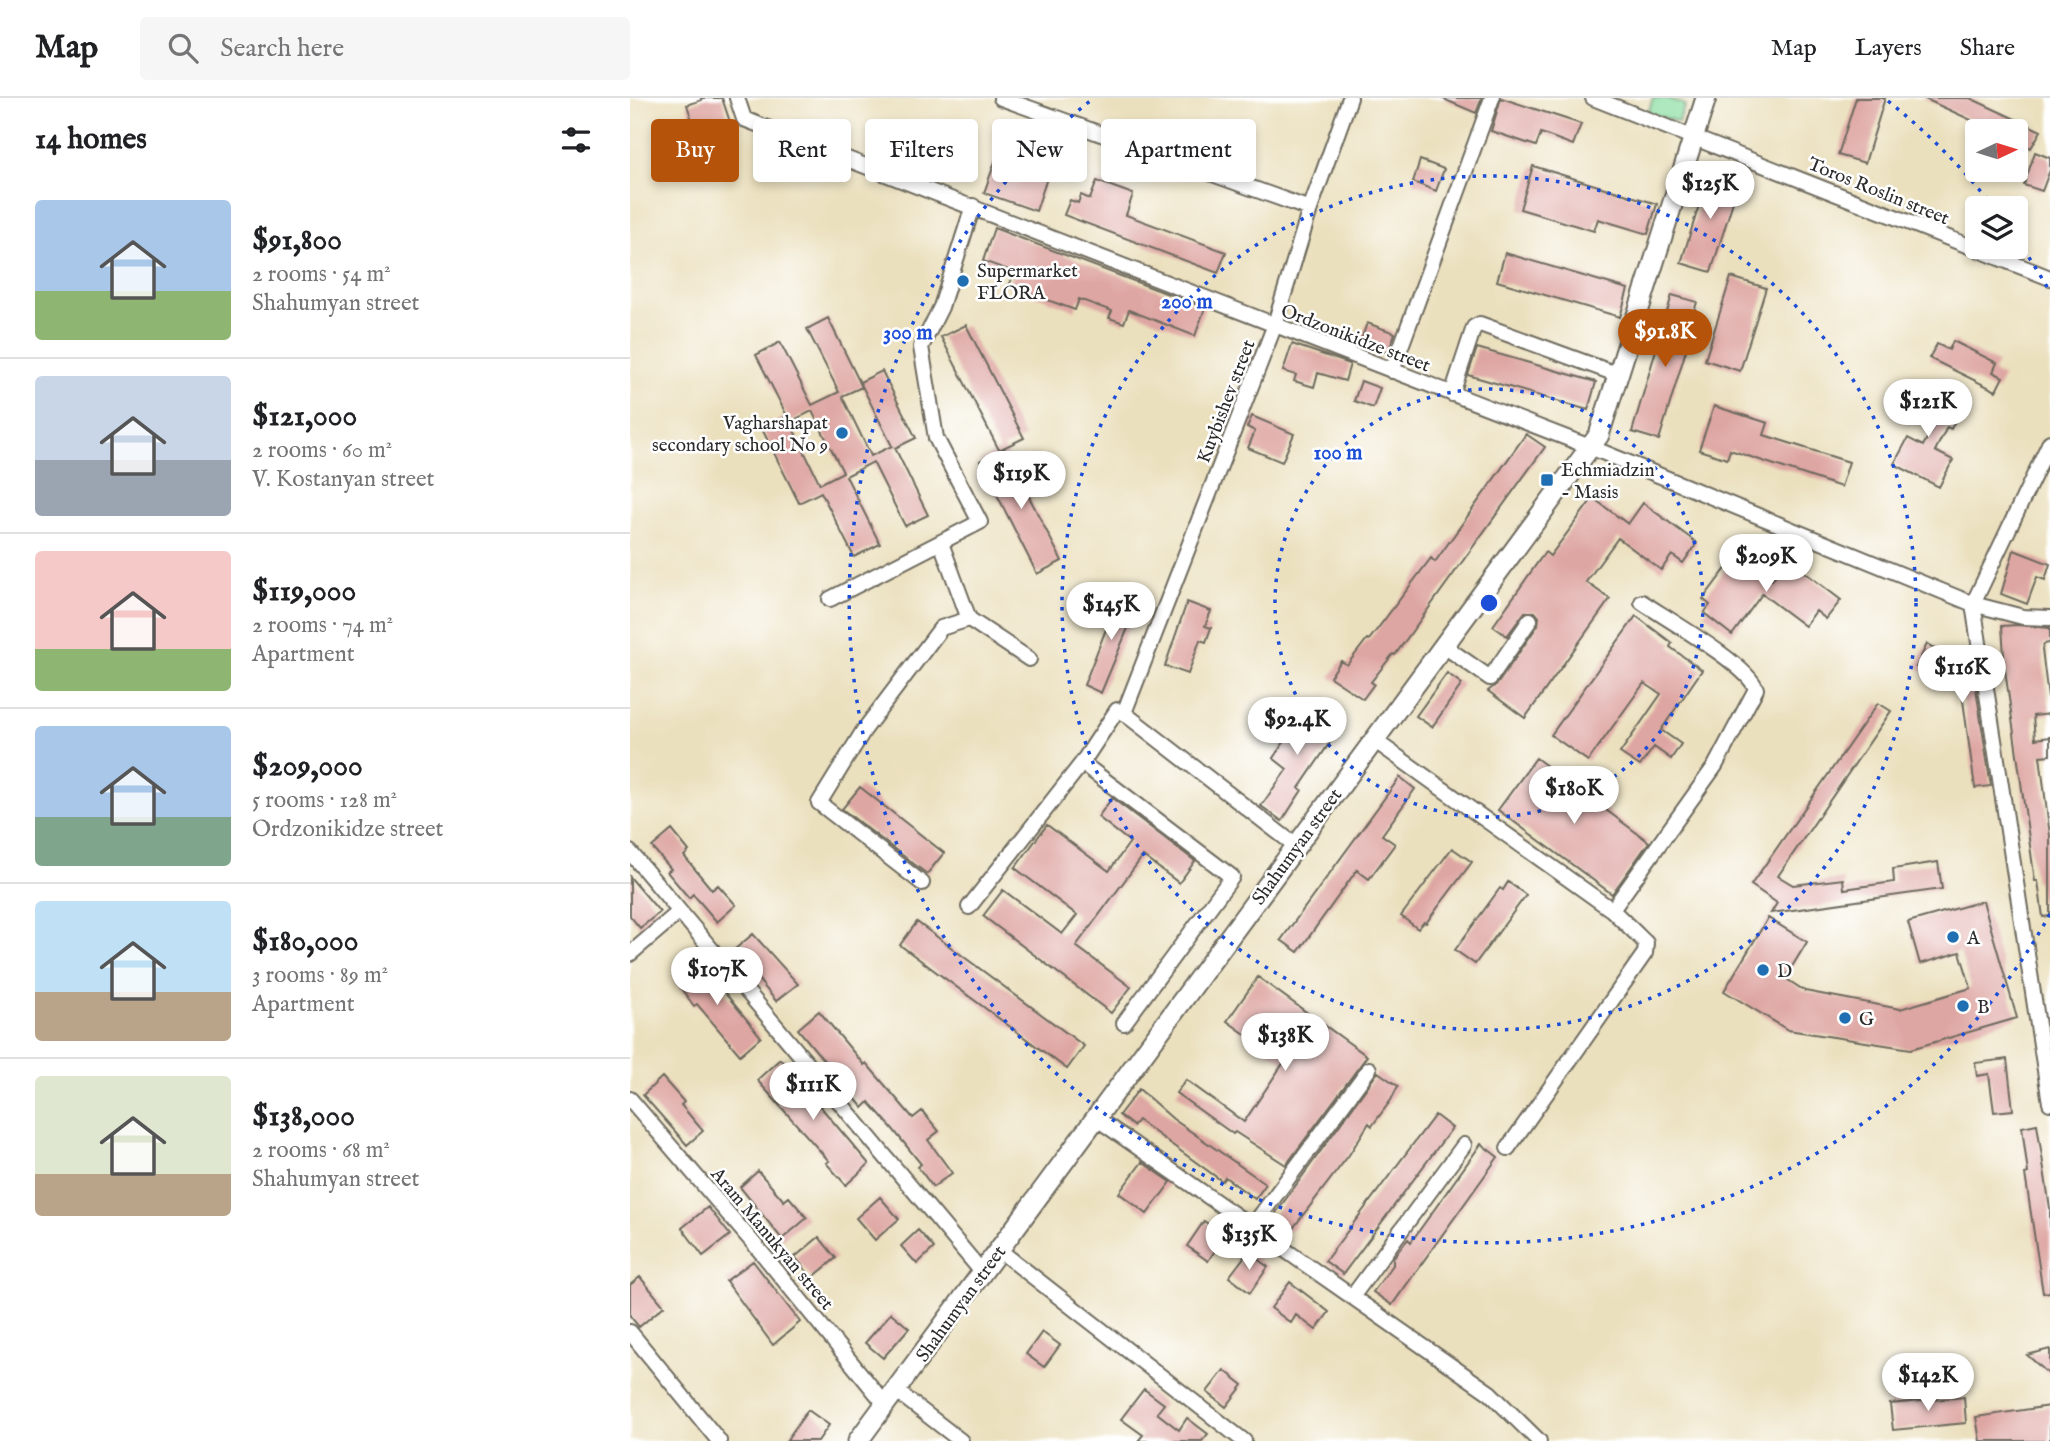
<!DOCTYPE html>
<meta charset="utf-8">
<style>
body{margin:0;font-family:"IM FELL English",serif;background:#f6f6f6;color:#202124;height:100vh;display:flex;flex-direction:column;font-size:26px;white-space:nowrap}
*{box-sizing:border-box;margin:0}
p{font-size:23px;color:#757577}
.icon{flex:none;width:38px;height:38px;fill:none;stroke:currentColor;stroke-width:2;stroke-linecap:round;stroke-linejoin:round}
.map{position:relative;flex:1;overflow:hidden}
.side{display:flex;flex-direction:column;background:#fff;width:630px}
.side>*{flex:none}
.hud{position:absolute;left:21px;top:21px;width:665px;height:63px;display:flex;gap:14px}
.needle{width:46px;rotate:86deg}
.fabs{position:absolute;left:1335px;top:21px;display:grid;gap:14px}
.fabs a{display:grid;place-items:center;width:63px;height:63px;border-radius:7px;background:#fff;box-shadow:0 4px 10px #0003;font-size:35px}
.price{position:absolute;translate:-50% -60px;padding:0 16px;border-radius:24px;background:#fff;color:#222;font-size:23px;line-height:46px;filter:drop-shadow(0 2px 4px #0008)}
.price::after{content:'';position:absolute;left:50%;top:42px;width:21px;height:16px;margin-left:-10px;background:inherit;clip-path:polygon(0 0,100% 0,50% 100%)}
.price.active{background:#b45309;color:#fff}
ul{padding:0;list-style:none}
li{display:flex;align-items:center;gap:21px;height:175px;padding:0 35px}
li+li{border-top:2px solid #e0e0e0}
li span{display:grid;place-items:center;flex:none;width:196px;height:140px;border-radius:7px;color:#555}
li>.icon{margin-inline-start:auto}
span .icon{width:84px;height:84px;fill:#fffc;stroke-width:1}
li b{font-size:30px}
h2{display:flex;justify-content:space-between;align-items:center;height:84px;padding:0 35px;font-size:30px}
.chip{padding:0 24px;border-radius:7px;background:#fff;box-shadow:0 4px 10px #0003;font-size:24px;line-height:63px}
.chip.active{background:#b45309;color:#fff}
header{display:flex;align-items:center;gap:42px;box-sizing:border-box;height:98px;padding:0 35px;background:#fff;border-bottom:2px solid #e0e0e0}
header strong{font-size:33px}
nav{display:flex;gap:38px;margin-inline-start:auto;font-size:24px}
.search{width:490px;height:63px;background:#f6f6f6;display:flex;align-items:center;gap:18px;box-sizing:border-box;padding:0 24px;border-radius:7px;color:#757577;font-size:26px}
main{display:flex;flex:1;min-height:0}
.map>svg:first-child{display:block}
.green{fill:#8adea0;stroke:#5a8466;stroke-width:2}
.building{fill:#dea6a2}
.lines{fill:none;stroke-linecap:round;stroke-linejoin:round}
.minor-casing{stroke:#6e6a5e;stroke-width:18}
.major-casing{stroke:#6e6a5e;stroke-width:23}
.minor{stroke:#fff;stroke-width:14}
.major{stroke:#fff;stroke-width:19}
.ring{fill:none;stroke:#1d4ed8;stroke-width:3.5;stroke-dasharray:3.5 7}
.poi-dot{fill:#1f6fb2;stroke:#fff;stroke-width:2.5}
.labels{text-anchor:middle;stroke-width:5;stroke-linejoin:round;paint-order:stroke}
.street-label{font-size:19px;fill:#2b2b2b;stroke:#fff}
.poi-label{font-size:19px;fill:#2b2b2b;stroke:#fff;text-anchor:start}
.centre{fill:#1d4ed8;stroke:#fff;stroke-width:3.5}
.ring-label{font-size:21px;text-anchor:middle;font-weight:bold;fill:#1d4ed8;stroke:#fff;stroke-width:5;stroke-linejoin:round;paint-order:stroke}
</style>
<header>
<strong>Map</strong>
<div class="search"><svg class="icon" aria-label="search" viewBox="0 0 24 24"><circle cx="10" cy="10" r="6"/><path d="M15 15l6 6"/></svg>Search here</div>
<nav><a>Map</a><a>Layers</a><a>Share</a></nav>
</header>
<main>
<section class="side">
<h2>14 homes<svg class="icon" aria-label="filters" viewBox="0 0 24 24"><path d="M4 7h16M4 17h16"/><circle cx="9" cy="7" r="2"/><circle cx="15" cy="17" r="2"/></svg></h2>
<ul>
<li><span style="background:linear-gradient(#a9c7e8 65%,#8fb573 0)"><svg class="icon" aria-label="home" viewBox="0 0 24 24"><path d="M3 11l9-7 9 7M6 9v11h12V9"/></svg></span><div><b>$91,800</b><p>2 rooms · 54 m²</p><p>Shahumyan street</p></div></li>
<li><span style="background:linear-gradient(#c9d6e8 60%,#9aa5b1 0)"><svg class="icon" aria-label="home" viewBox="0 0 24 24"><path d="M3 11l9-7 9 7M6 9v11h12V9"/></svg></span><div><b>$121,000</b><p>2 rooms · 60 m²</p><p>V. Kostanyan street</p></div></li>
<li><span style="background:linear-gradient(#f6c9c9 70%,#8fb573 0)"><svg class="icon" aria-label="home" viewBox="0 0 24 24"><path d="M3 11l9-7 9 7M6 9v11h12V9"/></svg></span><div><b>$119,000</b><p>2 rooms · 74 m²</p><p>Apartment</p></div></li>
<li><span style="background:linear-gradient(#a9c7e8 65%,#7fa58c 0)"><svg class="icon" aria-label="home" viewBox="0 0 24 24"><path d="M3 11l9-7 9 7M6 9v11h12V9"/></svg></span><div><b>$209,000</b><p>5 rooms · 128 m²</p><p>Ordzonikidze street</p></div></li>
<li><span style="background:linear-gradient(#bfe0f5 65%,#b9a48a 0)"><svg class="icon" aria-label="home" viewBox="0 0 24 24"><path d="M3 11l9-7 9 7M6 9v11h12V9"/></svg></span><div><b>$180,000</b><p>3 rooms · 89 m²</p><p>Apartment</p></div></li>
<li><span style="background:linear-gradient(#dfe7d0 70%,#b9a48a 0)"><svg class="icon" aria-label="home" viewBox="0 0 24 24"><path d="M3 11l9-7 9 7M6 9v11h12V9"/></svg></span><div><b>$138,000</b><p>2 rooms · 68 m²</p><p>Shahumyan street</p></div></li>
</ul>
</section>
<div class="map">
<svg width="1420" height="1343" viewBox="0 0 1420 1343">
<rect width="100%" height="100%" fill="#fff"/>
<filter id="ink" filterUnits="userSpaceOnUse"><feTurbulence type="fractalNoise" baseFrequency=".0143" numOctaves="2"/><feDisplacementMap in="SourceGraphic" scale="14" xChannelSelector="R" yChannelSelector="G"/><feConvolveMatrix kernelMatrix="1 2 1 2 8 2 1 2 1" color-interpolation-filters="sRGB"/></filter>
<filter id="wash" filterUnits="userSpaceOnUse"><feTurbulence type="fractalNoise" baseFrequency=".00686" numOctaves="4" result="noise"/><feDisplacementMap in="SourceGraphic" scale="28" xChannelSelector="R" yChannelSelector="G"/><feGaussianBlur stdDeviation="1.57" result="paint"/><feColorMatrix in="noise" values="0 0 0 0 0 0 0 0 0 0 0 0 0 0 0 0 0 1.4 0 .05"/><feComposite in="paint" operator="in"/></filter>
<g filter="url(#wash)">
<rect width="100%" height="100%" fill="#ebe0be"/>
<!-- green -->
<path class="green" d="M1023 0H1037L1055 7 1048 24 1018 15Z"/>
<g id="blocks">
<!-- building -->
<path class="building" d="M71 0H92L102 30 58 44 53 28 63 25 57 7 72 2Z
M811 0H852L846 15Z
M871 0 951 26 943 47 911 35 906 48 861 33Z
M1226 0H1255L1235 65 1208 57Z
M1293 0H1340L1411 33 1401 50 1386 43V33H1365Z
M373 41 418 56 420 50 434 54 426 79 418 77 406 113 354 95Z
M1405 54 1420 60V72L1412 93 1394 87Z
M790 62 814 71 806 93 783 84Z
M903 68 1027 106 1018 136 968 121 964 133 890 111Z
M1080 72 1110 81 1081 174 1051 165Z
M467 83 503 96 496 117 596 154 588 175 434 117 440 102 448 105 451 97 460 101Z
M364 130 575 210 565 238 499 212 494 225 479 220 482 213 449 201 445 212 379 188 384 174 353 163Z
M875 155 998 191 990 219 867 183Z
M1101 179 1136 190 1110 273 1075 262Z
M1042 197 1067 204 1053 251 1056 252 1029 342 1002 334Z
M198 220 232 289 212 298 241 358 262 348 230 284 252 273 286 340 265 350 298 417 275 428 243 364 216 378 250 446 224 459 191 394 169 405 132 331 157 318 190 386 213 374 182 313 160 324 126 257 150 244 182 307 209 294 177 231Z
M737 225 765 235 758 255 730 245Z
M336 227 394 340 369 352 311 239Z
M1323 243 1367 265 1363 274 1373 279 1366 293 1299 260 1307 246 1319 252Z
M662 246 720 266 715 283 688 275 684 289 664 283 666 277 653 273Z
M847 250 966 284 958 312 838 277Z
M731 283 750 290 743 310 724 303Z
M1288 290 1326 310 1324 312 1329 315 1321 331 1317 329 1305 353 1323 362 1309 389 1264 366 1278 340 1293 348 1304 327 1277 313Z
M1084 308 1138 325 1134 337 1219 364 1211 389 1100 352 1097 361 1069 352Z
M622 318 664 336 652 364 618 350 625 333 617 329Z
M896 336 915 349 765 557 763 556 741 584 744 586 733 601 700 579 711 563 717 567 737 541 739 542 801 460 805 464Z
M374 350 432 463 407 476 350 363Z
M963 400 998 426 1013 405 1067 445 1053 465 1042 457 1031 472 988 440 956 484 980 501 895 620 858 593 868 585 908 527 909 519 905 514H895L877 538 863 528 915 454 920 458Z
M1384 452 1420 466 1415 482 1407 479 1397 506 1371 496Z
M1107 456 1142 482 1157 461 1211 502 1196 521 1186 513 1175 528 1132 496 1102 537 1074 515 1080 507 1073 501Z
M483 497 508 506 471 595 454 587 480 521 475 520Z
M557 504 581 513 575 528 581 530 576 544 570 542 558 576 535 568Z
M1006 518 1042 545 1040 549 1072 572 1031 632 1051 646 1041 661 1024 649 1010 668 990 655 1031 596 1014 585 958 663 921 637Z
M1387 527 1420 530V545L1414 546 1412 551 1420 616 1403 618 1405 641 1420 639V657L1410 658 1420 738V818L1413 819 1408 783H1405L1375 572 1372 528Z
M1297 546 1343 571 1361 688 1345 690 1332 595 1286 569Z
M817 575 832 586 802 629 786 618Z
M664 602 707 634 669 690 672 692 652 723 631 708 657 671 643 660 662 633 649 623Z
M1248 605 1261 613 1148 778 1163 787 1213 781 1214 791 1264 784 1263 771 1308 764 1312 791 1141 815 1147 805 1121 787Z
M906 660 1019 744 982 796 868 712Z
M770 679 785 691 752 737 765 746 739 781 727 772 668 854 651 842Z
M230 689 314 755 297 776 212 711Z
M482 700 565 763 549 785 513 758 446 848 501 889 481 915 353 818 373 792 432 836 447 817 385 770 417 727 479 773 500 744 468 719Z
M42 732 59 753 54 758 82 792 88 787 106 807 87 824 63 796 59 800 37 774 41 771 22 749Z
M822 750 842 764 796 825 794 824 788 831 771 818Z
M0 779 30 814 10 830 0 818Z
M878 784 896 797 845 866 825 852 870 790 873 792Z
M1353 803 1387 920 1281 951 1158 932 1094 893 1138 820 1177 844 1155 880 1175 893 1270 911 1341 890 1330 854 1290 866 1278 824Z
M287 824 454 948 437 971 270 847Z
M123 836 168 886 146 903 104 852Z
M68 862 131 939 110 957 67 906 64 908 44 881Z
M628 879 737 958 656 1067 605 1034 603 1036 546 995 556 982 614 1024 654 964 597 923Z
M189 913 234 967 236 965 283 1020 292 1013 309 1033 298 1042 322 1075 303 1089 288 1069 291 1066 262 1030 239 1004 233 1010 168 931Z
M150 961 239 1066 216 1087 196 1065 199 1063 127 982Z
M1377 961 1383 1012 1364 1014 1359 976 1347 978 1345 965Z
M748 974 768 988 761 1002 742 1028 739 1025 719 1057 660 1134 648 1125 651 1120 645 1116Z
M32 979 54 1004 51 1007 73 1033 57 1047 13 997Z
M509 991 543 1021 636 1086 625 1101 595 1079 592 1083 508 1022 503 1028 489 1017Z
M805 1017 822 1030 713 1176 695 1163Z
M1407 1026 1420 1110V1194L1413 1195 1395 1076 1398 1075 1392 1029Z
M851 1046 868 1059 762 1207 743 1194 763 1167V1160L778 1141 781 1144Z
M512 1064 541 1084 517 1116 489 1095Z
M128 1073 154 1103 159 1099 177 1120 152 1141 110 1089Z
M250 1099 269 1121 245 1142 226 1120Z
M78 1109 100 1137 73 1158 52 1130Z
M574 1123 595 1138 578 1163 557 1148Z
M288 1132 304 1150 287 1166 271 1148Z
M189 1139 206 1160 182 1180 165 1159Z
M618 1154 638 1169 620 1195 599 1179Z
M123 1163 170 1224 143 1247 96 1183Z
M10 1179 34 1208 9 1229 0 1218V1187Z
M660 1184 699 1214 686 1232 666 1217 661 1225 641 1210Z
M261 1215 279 1230 253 1260 235 1245Z
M412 1234 430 1247 414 1269 396 1256Z
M1420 1251V1277L1397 1257Z
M594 1272 613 1287 596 1309 577 1294Z
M514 1291 534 1306 527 1315 549 1332 557 1320 578 1336 572 1343H508L513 1337 491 1321Z
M1334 1299 1336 1325 1263 1332 1260 1306Z
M1420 1308V1343H1350L1346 1319Z
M178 1312 199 1327 188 1343H156Z"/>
</g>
</g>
<g filter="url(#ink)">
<use href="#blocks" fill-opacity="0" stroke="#6e6a5e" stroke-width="2"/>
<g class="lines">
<!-- minor casing -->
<g class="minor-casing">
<path id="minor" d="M107 0 114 21 960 349 1343 506 1393 519 1420 520
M371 0 680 111
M963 0 1420 180
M762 273 862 0
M822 296 844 229 850 226 989 277
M311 445 339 521 399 561
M200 501 350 424 306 340 291 249 311 209 343 108
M1343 506 1420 1005
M1343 506 1420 344
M814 548 860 580 900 522
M744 642 982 812 1016 845 1015 855 878 1050
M452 665 602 779 494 925
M666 748 494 615 644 229 680 111 720 0
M0 754 352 1174
M292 785 189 705 234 632 311 530 339 521
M339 809 452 665 487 612
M982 812 1085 668 1126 591C1118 567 1037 521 1012 504
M0 856 49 814
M0 1001 136 1160 255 1306
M466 1020 860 1295 909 1343
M622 1129 739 971
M369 1152 614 1343
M722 1199 834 1047
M0 1234 89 1343
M265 1292 331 1343"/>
</g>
<!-- major casing -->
<g class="major-casing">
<path id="major" d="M228 1343 969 337 1076 0"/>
</g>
<!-- minor -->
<use href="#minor" class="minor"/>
<!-- major -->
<use href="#major" class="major"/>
</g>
</g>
<!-- distance rings -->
<g class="ring">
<circle cx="859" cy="505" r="214"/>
<circle cx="859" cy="505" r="427"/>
<path d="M1420 816A641 641 0 1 1 460 3M1258 3A641 641 0 0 1 1361 106M1387 142A641 641 0 0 1 1420 194"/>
</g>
<!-- markers -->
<g class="poi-dot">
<circle cx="333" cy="183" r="7"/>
<circle cx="212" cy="335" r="7"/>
<rect x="910" y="375" width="14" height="14" rx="3.5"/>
<circle cx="1323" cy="839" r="7"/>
<circle cx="1133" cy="872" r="7"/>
<circle cx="1333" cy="908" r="7"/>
<circle cx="1215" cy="920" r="7"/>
</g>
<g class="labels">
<!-- street labels -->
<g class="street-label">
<text transform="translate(1249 92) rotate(22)" y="7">Toros Roslin street</text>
<text transform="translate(726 239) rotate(21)" y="7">Ordzonikidze street</text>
<text transform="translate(595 303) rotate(-69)" y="7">Kuybishev street</text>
<text transform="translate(666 748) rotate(-54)" y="7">Shahumyan street</text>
<text transform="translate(143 1140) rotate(50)" y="7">Aram Manukyan street</text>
<text transform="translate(330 1205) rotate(-54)" y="7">Shahumyan street</text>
</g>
<!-- poi labels -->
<g class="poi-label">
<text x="347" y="179">Supermarket<tspan x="347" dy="22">FLORA</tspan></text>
<text x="198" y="331" text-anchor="end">Vagharshapat<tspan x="198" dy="22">secondary school No 9</tspan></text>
<text x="931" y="378">Echmiadzin<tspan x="931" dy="22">- Masis</tspan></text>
<text x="1337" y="846">A</text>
<text x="1147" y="879">D</text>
<text x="1347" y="915">B</text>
<text x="1229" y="927">G</text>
</g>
</g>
<circle cx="859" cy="505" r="10" class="centre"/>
<g class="ring-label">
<text x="557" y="210">200 m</text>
<text x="278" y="241">300 m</text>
<text x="708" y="361">100 m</text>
</g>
</svg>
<div class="fabs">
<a><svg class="needle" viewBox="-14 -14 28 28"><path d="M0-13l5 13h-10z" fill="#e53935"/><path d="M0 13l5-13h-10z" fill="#757577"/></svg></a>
<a><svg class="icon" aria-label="layers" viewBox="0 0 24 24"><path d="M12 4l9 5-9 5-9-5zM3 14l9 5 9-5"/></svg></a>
</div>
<b class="price" style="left:1080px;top:123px">$125K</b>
<b class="price active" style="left:1035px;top:271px">$91.8K</b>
<b class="price" style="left:1298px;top:341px">$121K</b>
<b class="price" style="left:391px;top:413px">$119K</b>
<b class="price" style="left:1136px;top:496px">$209K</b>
<b class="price" style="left:481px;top:544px">$145K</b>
<b class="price" style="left:1332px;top:607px">$116K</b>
<b class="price" style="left:667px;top:659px">$92.4K</b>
<b class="price" style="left:944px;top:728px">$180K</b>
<b class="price" style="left:87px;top:909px">$107K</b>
<b class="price" style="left:655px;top:975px">$138K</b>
<b class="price" style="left:183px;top:1024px">$111K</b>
<b class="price" style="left:619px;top:1174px">$135K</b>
<b class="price" style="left:1298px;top:1315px">$142K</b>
<div class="hud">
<a class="chip active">Buy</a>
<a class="chip">Rent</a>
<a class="chip">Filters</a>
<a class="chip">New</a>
<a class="chip">Apartment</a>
</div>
</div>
</main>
